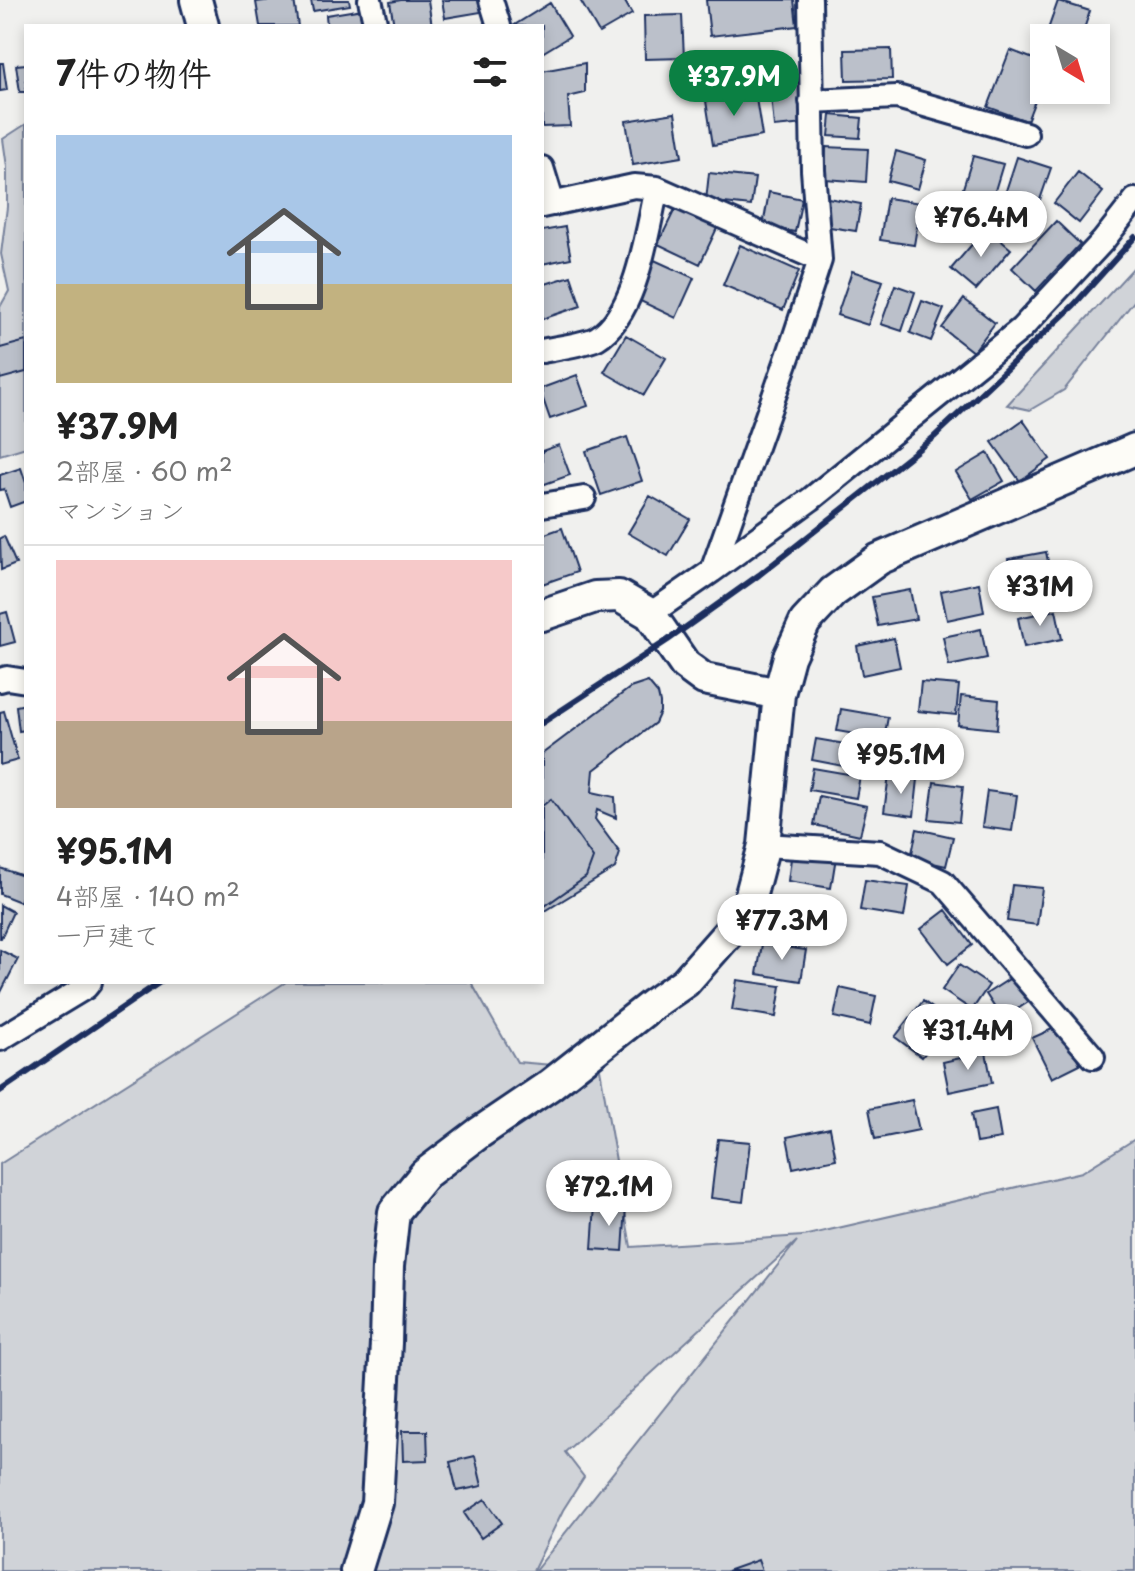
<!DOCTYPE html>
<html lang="ja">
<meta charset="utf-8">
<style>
body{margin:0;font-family:"Playpen Sans","Klee One",sans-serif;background:#f6f6f6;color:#222;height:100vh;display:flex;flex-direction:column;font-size:30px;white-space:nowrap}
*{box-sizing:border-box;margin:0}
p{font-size:26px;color:#767676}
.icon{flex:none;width:44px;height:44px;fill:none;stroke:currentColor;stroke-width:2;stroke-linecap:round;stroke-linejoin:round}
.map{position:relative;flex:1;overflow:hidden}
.drawer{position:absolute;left:24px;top:24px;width:520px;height:960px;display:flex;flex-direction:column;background:#fff;border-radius:0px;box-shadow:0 4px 12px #0003}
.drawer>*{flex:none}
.needle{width:52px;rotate:142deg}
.fabs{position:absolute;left:1030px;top:24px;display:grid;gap:16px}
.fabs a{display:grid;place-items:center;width:80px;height:80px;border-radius:0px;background:#fff;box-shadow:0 4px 12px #0003;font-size:40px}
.price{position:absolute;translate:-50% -68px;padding:0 18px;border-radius:28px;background:#fff;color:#222;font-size:26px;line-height:52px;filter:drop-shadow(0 2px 4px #0008)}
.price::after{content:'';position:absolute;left:50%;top:48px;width:24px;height:18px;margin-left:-12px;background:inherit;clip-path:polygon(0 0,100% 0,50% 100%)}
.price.on{background:#0b8043;color:#fff}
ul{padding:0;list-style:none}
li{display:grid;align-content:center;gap:16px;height:424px;padding:0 32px}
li+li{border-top:2px solid #e0e0e0}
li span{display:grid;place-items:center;height:248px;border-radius:0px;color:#555}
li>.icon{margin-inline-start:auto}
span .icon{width:144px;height:144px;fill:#fffc;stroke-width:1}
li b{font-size:34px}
h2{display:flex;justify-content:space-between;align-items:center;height:96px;padding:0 32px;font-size:34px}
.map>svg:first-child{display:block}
.green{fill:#d0d3d8;stroke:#76819b;stroke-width:2}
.building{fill:#bbc0ca;stroke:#1b2f5e;stroke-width:2}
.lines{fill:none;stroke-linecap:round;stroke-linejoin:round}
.street-casing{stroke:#1b2f5e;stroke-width:28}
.secondary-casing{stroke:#1b2f5e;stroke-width:36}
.street{stroke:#fdfcf7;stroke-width:22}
.secondary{stroke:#fdfcf7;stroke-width:30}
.rail{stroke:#1b2f5e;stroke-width:6}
</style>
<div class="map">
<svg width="1135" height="1571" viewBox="0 0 1135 1571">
<rect width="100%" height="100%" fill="#f0f0ee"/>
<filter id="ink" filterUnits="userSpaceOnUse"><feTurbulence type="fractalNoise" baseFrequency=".0125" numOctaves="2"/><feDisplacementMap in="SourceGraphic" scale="16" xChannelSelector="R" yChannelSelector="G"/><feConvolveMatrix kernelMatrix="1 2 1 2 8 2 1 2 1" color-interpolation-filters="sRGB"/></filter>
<g filter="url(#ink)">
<!-- green -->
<path class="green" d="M26 124V447L0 455V307L9 291 1 254 7 207V167L3 139Z
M1135 266V300L1064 390 1030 410 1007 405Z
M286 982H471L517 1062 600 1069 631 1247 803 1236 1082 1172 1135 1139V1571H535L797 1241 565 1452 584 1477 563 1510 533 1571H0V1164Z"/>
<!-- building -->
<path class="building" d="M273 0H294L298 26H260L256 2Z
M311 0H349L350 5 313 11Z
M401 0H428L432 26H394L390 2Z
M442 0H479L481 12 445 18Z
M580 0H624L632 14 599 33Z
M706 0H794L797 26 710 36Z
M1058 1 1090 11 1081 38H1045Z
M550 3 570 36 542 53V26H513Z
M363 9 365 26H327L326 15Z
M682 15 684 58 645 59 644 16Z
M891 49 892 79 846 80 845 50Z
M1010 50 1044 63V77L1027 121 988 107Z
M0 63H3L7 90 0 91Z
M585 63V93L568 97 570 126 542 127V71Z
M26 64V92H20L16 65Z
M802 82 805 124 774 127 770 85Z
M755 92 762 136 713 145 706 101Z
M675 113 682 157 633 165 626 121Z
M831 115 862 118 860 138 829 136Z
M826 147 868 149 866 182 825 179Z
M896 151 926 160 918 189 888 181Z
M973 156 1003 164 990 207 960 198Z
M1017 157 1051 168 1034 217 1001 206Z
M1078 172 1103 192 1079 223 1054 203Z
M709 173 755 178 751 206 706 201Z
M769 192 802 199 795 232 763 226Z
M828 198 861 204 856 231 823 226Z
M887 198 921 203 914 245 880 240Z
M677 205 719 224 700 264 658 244Z
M1056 221 1080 244 1036 291 1012 268Z
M565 227 571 258 542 264V231Z
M986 228 1011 249 976 290 951 269Z
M740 245 799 271 783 310 723 285Z
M652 259 694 278 676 318 634 298Z
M852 271 883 281 868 325 837 315Z
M571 276 581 306 542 319V285Z
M895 285 915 292 902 331 881 324Z
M964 299 995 323 973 352 942 328Z
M922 301 944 309 931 341 910 333Z
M626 335 666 358 644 395 604 372Z
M26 341V372L0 379V348Z
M577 375 588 406 550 419 542 396V388Z
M1023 420 1050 459 1020 481 992 442Z
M627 437 642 481 601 495 586 451Z
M559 445 570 475 542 485V451Z
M988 453 1004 481 972 499 956 472Z
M21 468 26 483V501L10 507 4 489 0 490V475Z
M650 496 690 519 668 556 628 533Z
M562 528 577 572 542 584V535Z
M4 536 16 564 1 570 0 538Z
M1046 552 1052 580 1014 588 1008 559Z
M979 583 984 612 947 620 941 591Z
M910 590 916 619 878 626 872 597Z
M1056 610 1062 639 1024 647 1018 618Z
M7 612 15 642 0 646V614Z
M981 629 987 658 949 666 943 637Z
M894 638 900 667 862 675 857 646Z
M648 682 658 694 660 703V712L655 723 594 770 592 792 615 797 616 818 597 810 595 819 620 853 615 868 542 913V754L630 688Z
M921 682 959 685 956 715 918 711Z
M961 696 999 700 997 729 958 725Z
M26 704V730L19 731 16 706Z
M841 709 888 717 884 739 837 731Z
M4 711 18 760 0 765V712Z
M816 739 863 747 859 769 812 760Z
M813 768 860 776 856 798 809 790Z
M889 775 918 779 914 816 884 812Z
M934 782 963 786 959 822 929 819Z
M987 791 1017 795 1012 831 982 827Z
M819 796 867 806 860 835 814 825Z
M551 799 593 858 586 877 542 908V806Z
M917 829 953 837 946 866 911 858Z
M792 851 836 857 831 888 788 881Z
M0 868 26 877V886L20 902 0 894Z
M865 880 909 886 904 917 860 910Z
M1012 885 1042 888 1037 925 1007 921Z
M775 904 819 911 814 941 770 935Z
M0 905 13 912 1 938H0Z
M946 910 972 945 948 964 921 929Z
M762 944 806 950 801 981 757 974Z
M0 950 18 959 0 994Z
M959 965 989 985 972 1010 942 990Z
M1017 974 1033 999 1002 1019 986 994Z
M737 980 781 986 776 1017 732 1010Z
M840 988 876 996 870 1025 834 1017Z
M923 1001 950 1021 922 1057 895 1037Z
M1061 1025 1080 1064 1052 1078 1032 1038Z
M986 1052 992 1083 949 1092 943 1062Z
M912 1100 919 1130 875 1139 869 1109Z
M996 1109 1001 1139 976 1143 971 1114Z
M830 1128 836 1159 793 1168 787 1137Z
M718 1139 750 1142 743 1202 711 1198Z
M595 1205 626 1206 623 1251 592 1249Z
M402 1431H427L428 1460 403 1461Z
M475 1456 482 1486 457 1491 450 1462Z
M485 1499 502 1523 481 1538 464 1513Z
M758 1560 762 1571H727Z"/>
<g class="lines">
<!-- street casing -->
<g class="street-casing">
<path id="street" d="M370 0 376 26
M491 0 499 26
M811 101 897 97 1026 134
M542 168 553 204
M542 206 634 186 657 188 820 260
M542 351C555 348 587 344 597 338 637 314 647 231 657 188
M542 505 584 498
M712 571 811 499 1021 329 1103 241 1135 200
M650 614 712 571 789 354 820 260 813 170 810 0
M0 680 7 678 26 681
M764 845 880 852 943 882 1093 1057
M0 1039 86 987 90 982"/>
</g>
<!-- secondary casing -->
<g class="secondary-casing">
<path id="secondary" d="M196 0 203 26
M542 615 595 597 619 596 650 614 685 665 704 679 779 694
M356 1571 377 1503 386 1343 388 1266 394 1212 425 1174 479 1133 550 1085 653 1004 685 982 746 913 764 845 779 694 789 657 805 622 833 592 879 559 1135 449"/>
</g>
<!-- street -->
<use href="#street" class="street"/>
<!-- secondary -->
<use href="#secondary" class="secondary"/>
<!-- rail -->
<path class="rail" d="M542 723 668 640 759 575 934 437 1074 305 1135 237
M0 1091 160 982"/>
</g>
</g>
</svg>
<div class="fabs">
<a><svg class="needle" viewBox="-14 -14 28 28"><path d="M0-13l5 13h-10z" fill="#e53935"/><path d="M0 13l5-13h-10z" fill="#767676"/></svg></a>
</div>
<b class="price on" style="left:734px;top:118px">¥37.9M</b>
<b class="price" style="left:981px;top:259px">¥76.4M</b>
<b class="price" style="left:1040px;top:628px">¥31M</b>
<b class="price" style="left:901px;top:796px">¥95.1M</b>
<b class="price" style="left:782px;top:962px">¥77.3M</b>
<b class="price" style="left:968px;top:1072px">¥31.4M</b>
<b class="price" style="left:609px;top:1228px">¥72.1M</b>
<section class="drawer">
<h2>7件の物件<svg class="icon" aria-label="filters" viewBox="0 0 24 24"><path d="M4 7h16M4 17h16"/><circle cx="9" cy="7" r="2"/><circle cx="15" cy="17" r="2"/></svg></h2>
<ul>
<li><span style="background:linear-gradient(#a9c7e8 60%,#c2b280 0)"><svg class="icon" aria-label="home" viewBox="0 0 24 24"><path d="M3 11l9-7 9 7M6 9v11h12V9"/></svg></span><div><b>¥37.9M</b><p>2部屋 · 60 m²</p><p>マンション</p></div></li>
<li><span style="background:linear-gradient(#f6c9c9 65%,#b9a48a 0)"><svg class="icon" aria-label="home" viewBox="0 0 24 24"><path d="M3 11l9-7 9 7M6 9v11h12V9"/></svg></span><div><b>¥95.1M</b><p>4部屋 · 140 m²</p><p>一戸建て</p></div></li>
</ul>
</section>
</div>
